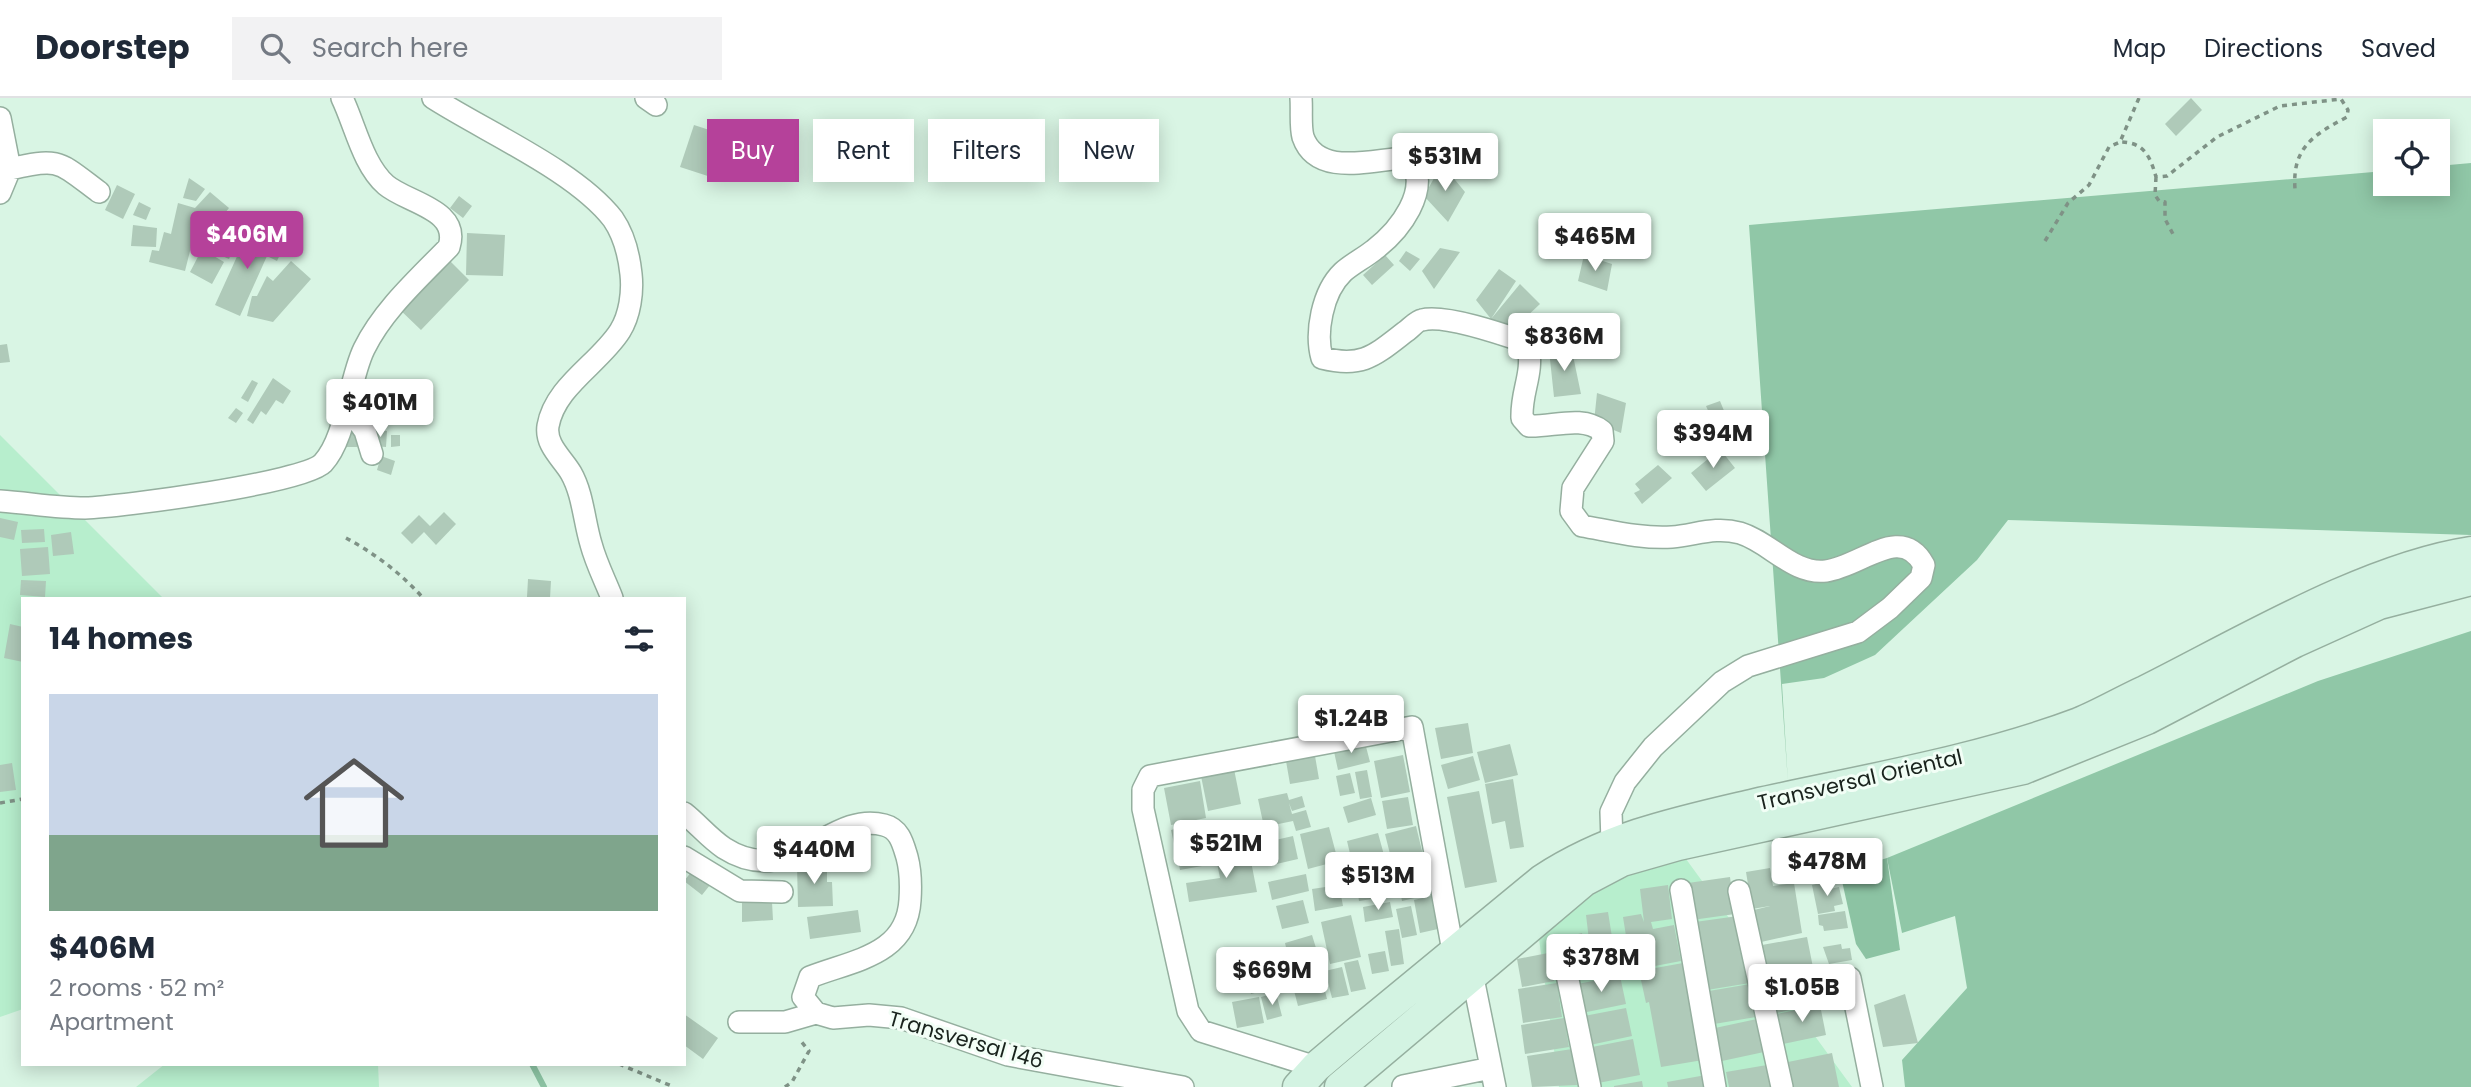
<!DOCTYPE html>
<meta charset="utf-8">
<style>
body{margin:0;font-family:Poppins,sans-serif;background:#f2f2f3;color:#1f2937;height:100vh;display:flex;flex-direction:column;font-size:26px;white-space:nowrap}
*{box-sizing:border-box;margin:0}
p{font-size:23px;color:#747a83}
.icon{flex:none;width:38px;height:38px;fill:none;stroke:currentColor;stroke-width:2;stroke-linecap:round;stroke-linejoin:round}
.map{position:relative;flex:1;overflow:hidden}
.side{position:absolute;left:21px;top:499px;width:665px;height:469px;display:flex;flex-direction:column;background:#fff;border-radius:0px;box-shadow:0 4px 18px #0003}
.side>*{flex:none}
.banner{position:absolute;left:707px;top:21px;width:665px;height:63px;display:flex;gap:14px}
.controls{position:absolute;left:2373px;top:21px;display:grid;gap:14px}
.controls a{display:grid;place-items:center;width:77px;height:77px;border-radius:0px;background:#fff;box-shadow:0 4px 18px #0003;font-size:35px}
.price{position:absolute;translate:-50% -60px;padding:0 16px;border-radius:7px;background:#fff;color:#222;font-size:23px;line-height:46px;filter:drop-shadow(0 2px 4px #0008)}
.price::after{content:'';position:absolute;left:50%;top:42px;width:21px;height:16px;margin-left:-10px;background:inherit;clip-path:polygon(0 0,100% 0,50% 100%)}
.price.current{background:#b5419a;color:#fff}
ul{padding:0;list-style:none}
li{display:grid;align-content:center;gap:14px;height:371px;padding:0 28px}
li span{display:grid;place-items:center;height:217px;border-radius:0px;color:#555}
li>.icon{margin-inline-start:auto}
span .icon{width:126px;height:126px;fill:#fffc;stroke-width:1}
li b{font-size:30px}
h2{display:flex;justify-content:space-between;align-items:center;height:84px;padding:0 28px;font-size:30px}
.tag{padding:0 24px;border-radius:0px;background:#fff;box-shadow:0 4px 18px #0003;font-size:24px;line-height:63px}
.tag.current{background:#b5419a;color:#fff}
header{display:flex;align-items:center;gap:42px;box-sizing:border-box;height:98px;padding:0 35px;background:#fff;border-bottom:2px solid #e0e1e3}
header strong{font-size:33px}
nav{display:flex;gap:38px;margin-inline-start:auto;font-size:24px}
.search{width:490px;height:63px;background:#f2f2f3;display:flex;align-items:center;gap:18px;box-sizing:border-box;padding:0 24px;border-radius:0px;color:#747a83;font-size:26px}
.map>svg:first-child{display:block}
.green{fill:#b7eecd}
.forest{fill:#90c7a7}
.water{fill:#8cc3a3}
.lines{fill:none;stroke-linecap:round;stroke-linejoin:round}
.stream{stroke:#8cc3a3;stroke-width:6}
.building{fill:#afcab9}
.street-casing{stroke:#95af9f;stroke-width:24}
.secondary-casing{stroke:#95af9f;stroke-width:33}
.path{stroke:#7f9286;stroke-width:3.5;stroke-dasharray:5 5;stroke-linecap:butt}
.street{stroke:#fff;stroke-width:21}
.secondary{stroke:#d3f3e2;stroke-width:30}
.labels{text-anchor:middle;stroke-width:6;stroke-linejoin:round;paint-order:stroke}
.street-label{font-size:21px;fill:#19231d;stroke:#f2fef6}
</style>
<header>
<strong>Doorstep</strong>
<div class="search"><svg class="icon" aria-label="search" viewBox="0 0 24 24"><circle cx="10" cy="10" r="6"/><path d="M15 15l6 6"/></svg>Search here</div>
<nav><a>Map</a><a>Directions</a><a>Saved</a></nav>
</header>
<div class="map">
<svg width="2471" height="989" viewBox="0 0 2471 989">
<rect width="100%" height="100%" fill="#d9f5e4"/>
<!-- green -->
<path class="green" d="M0 337 163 500H23V911L0 919Z
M1678 750 1852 989H1559L1537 826 1624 767Z
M165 966H378L379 989H136Z"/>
<!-- forest -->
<path class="forest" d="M2471 65V437L2008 422 1977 462 1875 557 1824 580 1782 586 1788 685 1749 127 2385 73V86H2438V68Z
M2471 533V989H1905L1902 962 1967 890 1955 818 1902 835 1887 760 2318 583Z"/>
<!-- water -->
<path class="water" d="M1887 760 1900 852 1866 861 1856 846 1840 774Z"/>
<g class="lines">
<!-- stream -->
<path class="stream" d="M532 966 544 989"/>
</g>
<!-- building -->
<path class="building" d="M2191 0 2202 12 2176 38 2165 26Z
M694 27 731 39 717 81 680 69Z
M1442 66 1465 94 1448 124 1424 98Z
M189 80 205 91 196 103 183 100Z
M117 87 135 96 123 121 105 112Z
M210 94 229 110 217 125 213 122 206 145 193 141 185 173 149 164 152 152 159 153 164 134 171 136 178 105 195 110Z
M459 98 472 108 463 120 450 110Z
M139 104 151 110 146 122 133 117Z
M233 117 244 125 229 161 206 151 216 128 224 129Z
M133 127 157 130 156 149 131 148Z
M249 132 284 148 277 163 267 158 240 218 215 207Z
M467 135 505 137 503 178 466 177Z
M1440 150 1460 154 1434 191 1422 173Z
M202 151 224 164 212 186 190 174Z
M1406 153 1420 161 1410 173 1399 163Z
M444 157 469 182 421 232 395 207Z
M1385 157 1394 167 1372 187 1363 177Z
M1584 157 1612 166 1607 193 1578 183Z
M291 163 311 181 273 224 247 218 252 198H257L267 178 273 183Z
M1499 171 1516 183 1491 221 1476 202Z
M1520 186 1540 206 1510 234 1491 221Z
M7 246 10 264 0 265V247Z
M1571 248 1581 296 1554 299 1549 252Z
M273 280 291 293 283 306 276 302 266 317 261 313 253 326 247 322Z
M252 282 258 285 248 304 241 300Z
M352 284 367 286 365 306 349 304Z
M1597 295 1626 305 1621 335 1594 324Z
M1720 303 1727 320 1715 328 1706 308Z
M236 310 243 315 236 325 228 320Z
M375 332 387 333 386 349 374 348Z
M343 335H358L357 349H342Z
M391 337H400V348L391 349Z
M1720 351 1735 370 1706 393 1691 375Z
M381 358 395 363 391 377 377 372Z
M1658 367 1672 380 1642 406 1634 395 1640 392 1635 386Z
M444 414 456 426 436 447 424 434 412 446 401 435 419 417 430 428Z
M0 420 18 424 14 442 0 439Z
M44 431 45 444 22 445 21 432Z
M71 434 74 456 53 458 51 437Z
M48 449 50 476 22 478 20 451Z
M528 481 551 483 550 500 527 499Z
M21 482 46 483 45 499 20 497Z
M10 526 23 529V564L4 560Z
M1468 625 1473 655 1441 661 1435 630Z
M1364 641 1370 664 1338 672 1333 649Z
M1510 646 1518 677 1485 685 1477 654Z
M1403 657 1410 694 1381 700 1374 663Z
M1315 658 1319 681 1290 686 1286 663Z
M1473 658 1480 682 1448 691 1441 667Z
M12 665 16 692 0 694V667Z
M1234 671 1241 706 1208 713 1201 678Z
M1367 672 1372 699 1360 701 1355 674Z
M1350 675 1355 695 1340 698 1336 678Z
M1513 681 1524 749 1510 751 1505 723 1492 726 1485 686Z
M1200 683 1206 720 1171 727 1164 690Z
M1479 693 1497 784 1465 790 1447 699Z
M1287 695 1289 702 1302 698 1305 709 1292 713 1289 705 1292 716 1306 712 1311 729 1296 733 1293 723 1264 729 1258 701Z
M1408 699 1413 727 1387 731 1382 703Z
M1371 700 1376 717 1348 725 1343 709Z
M1205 723 1209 741 1175 750 1171 732Z
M1416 728 1423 757 1392 764 1385 736Z
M1329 729 1338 763 1308 771 1300 736Z
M1378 735 1384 757 1352 764 1347 743Z
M1293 738 1298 761 1268 768 1263 745Z
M1209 750 1213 766 1180 772 1177 755Z
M1249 753 1257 794 1189 804 1186 785 1220 780 1216 760Z
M1423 763 1427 781 1396 787 1392 769Z
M827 766V784H832L833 808 798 809 797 767Z
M696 768 714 782 702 797 684 783Z
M1770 770 1773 788 1794 785 1802 835 1761 844 1754 812 1770 808 1752 811 1746 774Z
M1306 776 1309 793 1272 802 1268 784Z
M1730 779 1735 816 1692 822 1688 785Z
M1428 782 1431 796 1402 803 1399 788Z
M1828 783 1830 791 1839 789 1843 806 1834 808 1835 813 1818 816 1812 787Z
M1389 785 1391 798 1359 803 1357 789Z
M1339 787 1343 808 1315 813 1312 791Z
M1668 787 1672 821 1651 824 1653 831 1674 827 1681 863 1639 871 1632 837 1626 838 1623 819 1641 816 1644 824 1640 791Z
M1431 798 1438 831 1420 835 1414 802Z
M1303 802 1309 825 1282 831 1276 808Z
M772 804 773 822 742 824V805Z
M1390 804 1393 819 1365 824 1363 809Z
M1411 808 1417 837 1402 840 1396 811Z
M858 812 861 834 810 841 807 819Z
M1845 813 1848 830 1824 833 1823 828 1819 827 1818 817Z
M1608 814 1612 839 1589 842 1586 817Z
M1351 817 1361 859 1330 866 1321 824Z
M1738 818 1750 885 1707 892 1695 824Z
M1399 831 1404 866 1391 868 1385 833Z
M1582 835 1588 864 1569 868 1563 840Z
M1312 837 1316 850 1288 858 1285 845Z
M1807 839 1820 905 1777 915 1762 847Z
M1613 840 1620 873 1597 878 1589 845Z
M1841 846 1842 851 1850 850 1852 862 1829 866 1823 849Z
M1385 853 1389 873 1372 876 1368 856Z
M1548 855 1554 883 1522 889 1517 861Z
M1320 856 1323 871 1291 878 1288 863Z
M1273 862 1280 888 1251 896 1243 870Z
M1358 862 1366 891 1351 894 1344 865Z
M1683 865 1703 962 1661 969 1649 904 1646 905 1639 873Z
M1342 869 1349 897 1332 900 1325 873Z
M1321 877 1327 901 1298 908 1292 885Z
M1620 878 1626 906 1582 915 1577 886Z
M1557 885 1562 919 1523 925 1518 891Z
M1750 886 1756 919 1714 926 1709 893Z
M1276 895 1282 918 1267 922 1261 899Z
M1905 896 1918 945 1883 949 1874 907Z
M1259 899 1264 925 1237 930 1232 904Z
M1820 907 1826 937 1783 946 1777 916Z
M1626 910 1632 938 1590 947 1584 918Z
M684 916 718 940 703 961 684 947Z
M1564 920 1569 949 1525 956 1521 927Z
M1757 921 1764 954 1722 963 1715 930Z
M1633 941 1640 977 1598 985 1592 949Z
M1572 951 1577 987 1532 989 1527 958Z
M1832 955 1839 989H1793L1788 964Z
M1767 967 1771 989H1729L1726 974Z
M1706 977 1709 989H1668L1667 984Z
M1642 983 1643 989H1614V988Z"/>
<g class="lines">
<!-- street casing -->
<g class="street-casing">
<path id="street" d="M433 0C486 34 576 73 613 121 624 137 629 157 631 176 633 194 630 217 620 233 599 266 555 288 548 328 545 347 563 361 571 375 583 396 584 423 591 446 596 465 605 482 612 500
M646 0 656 7
M1301 0C1302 12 1300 28 1303 39 1318 82 1379 59 1410 60 1432 92 1399 133 1374 152 1364 160 1352 166 1343 174 1322 194 1315 235 1322 260 1362 270 1374 258 1405 234 1410 231 1416 223 1422 222 1445 216 1505 237 1528 245 1534 278 1521 291 1522 320L1529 328C1553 329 1582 317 1602 333L1603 343 1573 390 1571 413 1582 428C1611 433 1641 441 1672 439 1696 437 1715 428 1740 435 1770 444 1793 477 1826 473 1862 468 1901 425 1924 467L1921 480 1890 510 1858 534 1748 568 1722 584 1653 649 1625 684 1611 714 1612 744
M0 20 10 71 0 95
M10 71C60 59 59 64 99 94
M346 306 365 333 372 356
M0 403C29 405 56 410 85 410 119 409 304 385 323 365 347 339 348 284 364 251 383 212 419 180 449 149 461 111 407 105 386 87 363 67 355 27 342 0
M684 715C698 726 709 740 724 750 791 793 829 712 884 727 900 731 903 746 907 759 911 774 911 787 910 802 907 857 854 862 810 879L803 899 816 915 833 920 869 917 901 920 1008 957 1183 989
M684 759 740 793 782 794
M1681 792 1715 989
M1739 793 1782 989
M1566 872 1590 989
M1472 875 1495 989
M1850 880 1872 989
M739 924H785L816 915
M1316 969 1201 933 1188 913 1143 711V692L1150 678 1412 629 1453 853
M1403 988 1491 970"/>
</g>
<!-- secondary casing -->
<g class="secondary-casing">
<path id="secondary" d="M1298 989 1316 969 1355 936 1542 782C1609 738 1678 724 1755 706 1863 682 1975 664 2079 625 2101 616 2123 603 2145 593 2241 545 2366 470 2471 454
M1340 989 1584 783 1622 763 1678 747 2023 671 2147 621 2295 544 2379 506 2471 482"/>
</g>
<!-- path -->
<path class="path" d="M2139 0 2120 44C2143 44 2150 57 2156 79L2167 78 2217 39 2280 8 2341 1 2348 12 2347 19C2313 37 2292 50 2295 91
M2156 79 2155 97 2159 103 2165 104V121L2173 136
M2045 143 2068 105 2089 87 2109 49 2120 44
M346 440C374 455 402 476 423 500
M0 705 23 701
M619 966 674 989
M785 989 792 984 809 953 800 942"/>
<!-- street -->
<use href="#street" class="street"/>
<!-- secondary -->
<use href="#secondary" class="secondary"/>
</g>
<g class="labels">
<!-- street labels -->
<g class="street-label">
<text transform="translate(1860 682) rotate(-13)" y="7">Transversal Oriental</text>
<text transform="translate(966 942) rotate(16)" y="7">Transversal 146</text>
</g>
</g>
</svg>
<div class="controls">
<a><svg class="icon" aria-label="locate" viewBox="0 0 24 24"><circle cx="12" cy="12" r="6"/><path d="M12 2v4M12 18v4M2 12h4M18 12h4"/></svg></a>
</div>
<b class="price" style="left:1445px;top:95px">$531M</b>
<b class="price current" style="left:247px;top:173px">$406M</b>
<b class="price" style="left:1595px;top:175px">$465M</b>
<b class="price" style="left:1564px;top:275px">$836M</b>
<b class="price" style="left:380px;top:341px">$401M</b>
<b class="price" style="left:1713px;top:372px">$394M</b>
<b class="price" style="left:1351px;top:657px">$1.24B</b>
<b class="price" style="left:1226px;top:782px">$521M</b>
<b class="price" style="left:814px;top:788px">$440M</b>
<b class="price" style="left:1827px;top:800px">$478M</b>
<b class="price" style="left:1378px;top:814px">$513M</b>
<b class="price" style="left:1601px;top:896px">$378M</b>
<b class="price" style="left:1272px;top:909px">$669M</b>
<b class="price" style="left:1802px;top:926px">$1.05B</b>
<div class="banner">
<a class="tag current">Buy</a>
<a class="tag">Rent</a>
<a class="tag">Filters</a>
<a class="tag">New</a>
</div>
<section class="side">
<h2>14 homes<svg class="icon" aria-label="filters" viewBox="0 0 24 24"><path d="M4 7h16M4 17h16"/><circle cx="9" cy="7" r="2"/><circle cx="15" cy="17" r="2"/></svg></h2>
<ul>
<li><span style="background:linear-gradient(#c9d6e8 65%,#7fa58c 0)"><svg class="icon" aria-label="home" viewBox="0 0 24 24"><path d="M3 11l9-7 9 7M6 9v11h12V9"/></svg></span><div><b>$406M</b><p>2 rooms · 52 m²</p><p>Apartment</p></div></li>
</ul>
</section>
</div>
